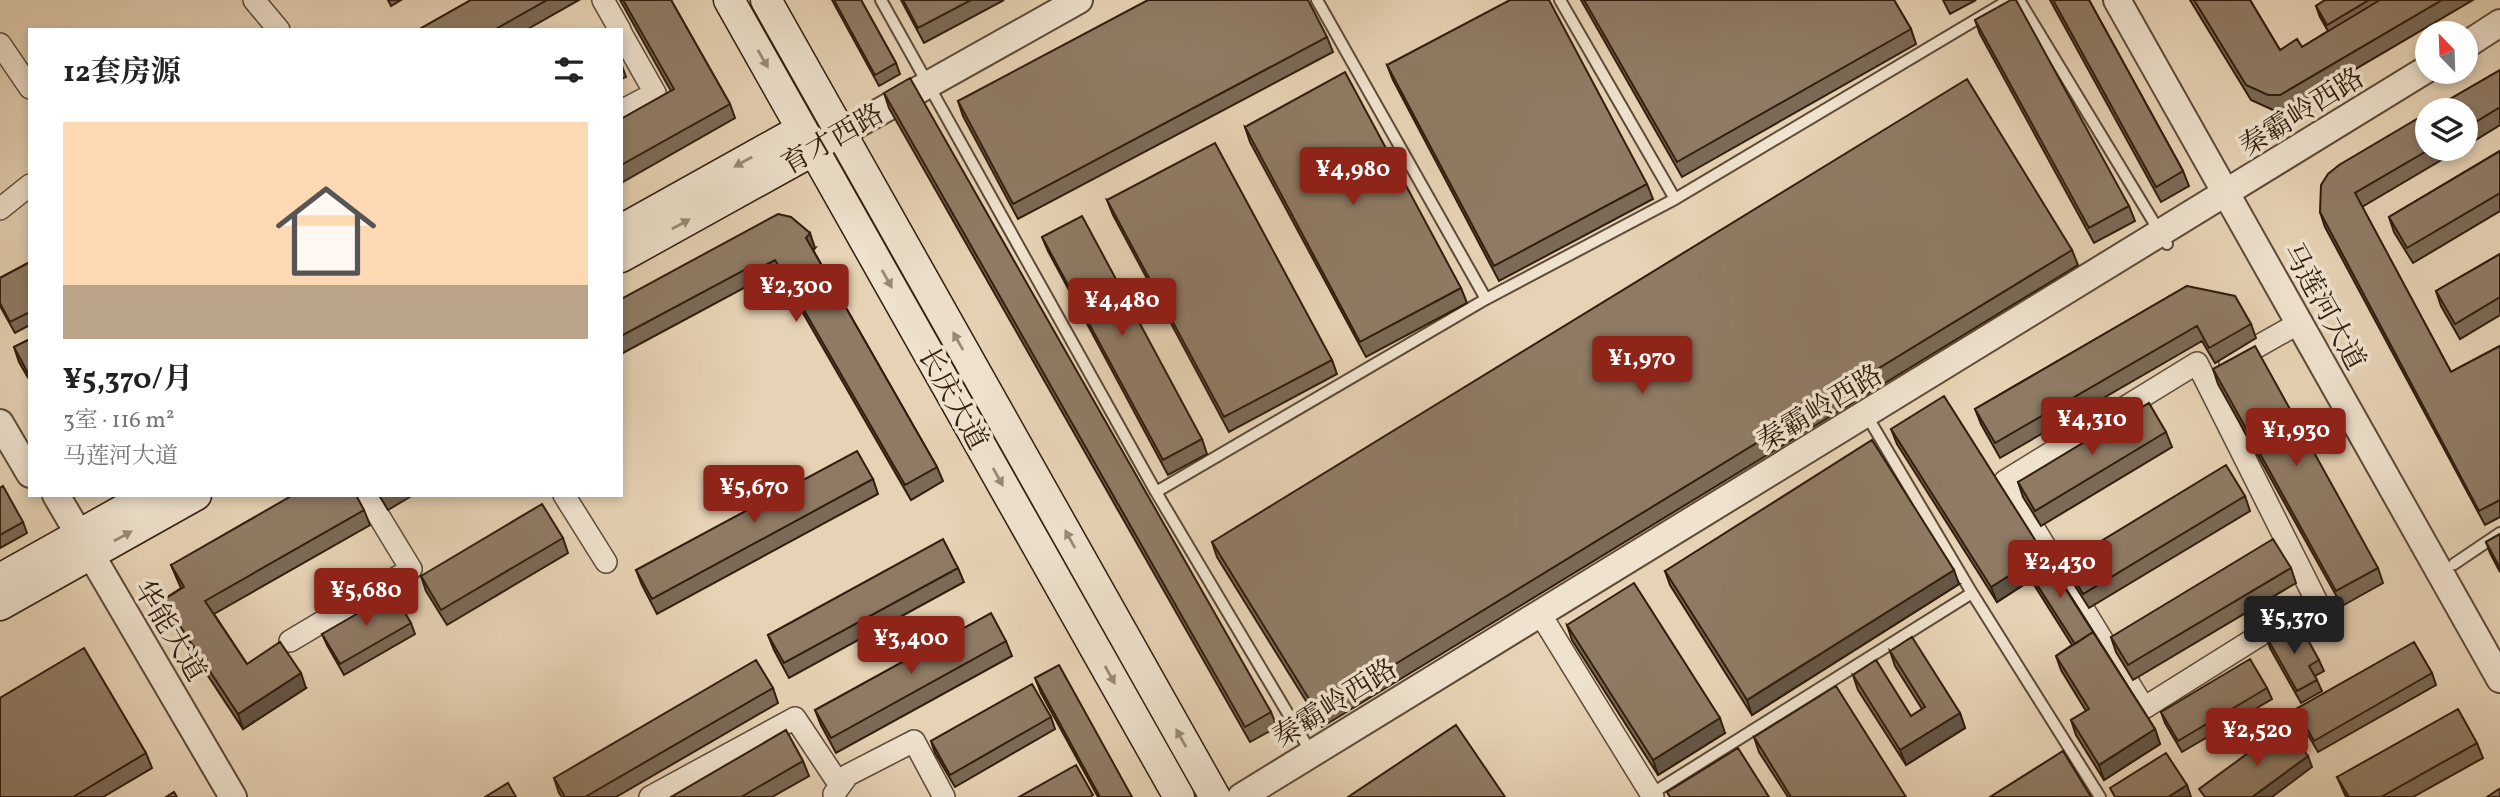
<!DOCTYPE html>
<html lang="zh">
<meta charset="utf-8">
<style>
body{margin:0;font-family:Vollkorn,"Noto Serif SC",serif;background:#f6f6f6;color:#222;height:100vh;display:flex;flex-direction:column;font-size:26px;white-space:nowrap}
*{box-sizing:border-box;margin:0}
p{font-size:23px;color:#767676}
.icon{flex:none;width:38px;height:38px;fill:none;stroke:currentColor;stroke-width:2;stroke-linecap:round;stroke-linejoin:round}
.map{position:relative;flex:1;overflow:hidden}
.sheet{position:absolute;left:28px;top:28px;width:595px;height:469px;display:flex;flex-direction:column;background:#fff;border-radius:0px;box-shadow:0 4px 10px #0003}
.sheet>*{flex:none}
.needle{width:46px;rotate:337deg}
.fabs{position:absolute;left:2415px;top:21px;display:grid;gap:14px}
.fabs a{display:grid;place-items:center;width:63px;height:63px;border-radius:50%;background:#fff;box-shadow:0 4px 10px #0003;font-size:35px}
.price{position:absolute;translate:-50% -60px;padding:0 16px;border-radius:7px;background:#8f2418;color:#fff;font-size:23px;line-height:46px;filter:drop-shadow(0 2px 4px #0008)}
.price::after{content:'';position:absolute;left:50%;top:42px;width:21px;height:16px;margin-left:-10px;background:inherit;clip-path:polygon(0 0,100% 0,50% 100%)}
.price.on{background:#222;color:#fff}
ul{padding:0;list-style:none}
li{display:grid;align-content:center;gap:14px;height:371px;padding:0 35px}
li span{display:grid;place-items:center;height:217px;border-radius:0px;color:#555}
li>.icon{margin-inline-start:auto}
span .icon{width:126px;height:126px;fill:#fffc;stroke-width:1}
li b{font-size:30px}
h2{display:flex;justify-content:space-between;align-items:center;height:84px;padding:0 35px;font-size:30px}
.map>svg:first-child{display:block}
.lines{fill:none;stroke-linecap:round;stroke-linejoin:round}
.service-casing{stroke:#5e4a37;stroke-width:14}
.minor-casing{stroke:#5e4a37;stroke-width:24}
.tertiary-casing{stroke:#5e4a37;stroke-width:30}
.secondary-casing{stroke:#311d0d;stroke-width:33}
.service{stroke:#efe2ce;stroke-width:10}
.minor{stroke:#efe2ce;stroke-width:21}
.tertiary{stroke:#efe2ce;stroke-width:26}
.secondary{stroke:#efe2ce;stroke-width:30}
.wall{fill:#7b6a56;stroke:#311d0d;stroke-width:2}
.shaded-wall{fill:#645646;stroke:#311d0d;stroke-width:2}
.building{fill:#8f7b64;stroke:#311d0d;stroke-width:2}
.oneway{fill:#9a8977}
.labels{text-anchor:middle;stroke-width:7;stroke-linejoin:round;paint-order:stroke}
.street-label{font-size:28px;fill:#311d0d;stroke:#efe2ce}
</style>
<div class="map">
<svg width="2500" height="797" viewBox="0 0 2500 797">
<rect width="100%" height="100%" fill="#e6d2b4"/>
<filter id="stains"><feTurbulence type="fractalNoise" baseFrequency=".00286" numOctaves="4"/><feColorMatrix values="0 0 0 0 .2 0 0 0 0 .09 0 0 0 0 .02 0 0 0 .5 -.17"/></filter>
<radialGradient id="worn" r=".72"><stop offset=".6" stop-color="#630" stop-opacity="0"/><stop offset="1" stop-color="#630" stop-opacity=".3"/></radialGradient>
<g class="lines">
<!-- service casing -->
<g class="service-casing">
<path id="service" d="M881 0 1156 492 1312 754
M1317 0 1486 299
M1560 0 1675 199
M2019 0 2167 244
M1867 416 1972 593 2100 797
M1156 492 1486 299 1675 199 2009 0
M2454 564 2500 533
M1651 794 1972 593"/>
</g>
<!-- minor casing -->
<g class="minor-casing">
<path id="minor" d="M254 0 279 30
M603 0 620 30
M621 33 655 93 621 111
M0 44 30 88
M0 209 30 185
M2230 362 2299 323
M2197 363 2316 600 2144 708 2005 481Z
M564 495 606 562
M1539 612 1653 797
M290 641 411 569 366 495
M834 794 848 775 914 741 944 797
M650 797 795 718 839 784"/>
</g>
<!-- tertiary casing -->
<g class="tertiary-casing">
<path id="tertiary" d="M2117 0 2500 679
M2466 45 2500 23
M824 143 1079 0
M0 423 30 474
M56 495 233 797
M1241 797 2427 69"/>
</g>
<!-- secondary casing -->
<g class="secondary-casing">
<path id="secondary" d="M729 0 1179 797
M766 0 1215 797
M621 230 802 129
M621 257 814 150
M0 579 150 495
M0 605 196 495"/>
</g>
<!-- service -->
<use href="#service" class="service"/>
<!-- minor -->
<use href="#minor" class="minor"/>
<!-- tertiary -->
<use href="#tertiary" class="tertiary"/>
<!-- secondary -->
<use href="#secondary" class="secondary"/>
</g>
<!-- wall -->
<path class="wall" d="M388 0H401L391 6Z
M471 0H579L526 30H418Z
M620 0H671L730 104 735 118 621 183V119L671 91Z
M832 0H861L896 63 900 74 879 86Z
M901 0H1004L924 43Z
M1581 0H1894L1911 29 1916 44 1682 177Z
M1943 0H1976L1950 14Z
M2050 0H2089L2183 171 2189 186 2161 202Z
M2190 0H2250L2280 50 2302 47 2328 31 2320 17 2316 6 2325 0H2473L2286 110H2273L2251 100Z
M1975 20 2129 206 2135 221 2094 243 1980 34Z
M1327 37 1333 52 1018 219 963 116 958 101Z
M621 63 626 77 621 79Z
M1387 65 1647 184 1653 199 1499 281 1393 80Z
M2500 70V125L2466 146V110Z
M884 93 1271 712 1277 727 1250 742 889 108Z
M1245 127 1461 288 1467 303 1366 357 1250 142Z
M2427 149H2460L2362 207 2451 372 2500 346V517L2485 525 2325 227 2320 212Z
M2500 151V211L2413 263 2394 232 2389 217Z
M1107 200 1332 360 1337 374 1229 432 1113 215Z
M1042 237 1202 439 1207 454 1168 475 1048 251Z
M815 248 813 250 937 467 943 481 911 500 781 275 754 289 751 284 621 354V299Z
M2072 250 2078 265 1322 727 1217 557 1212 542Z
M2500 254V315L2460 339 2441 306 2436 291Z
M30 262V325L15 333 0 306V278Z
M2187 286 2251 324 2256 338 2215 363 2202 341 2000 458 1981 424 1975 409Z
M30 339V381L19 362 14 347Z
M2213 369 2378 568 2383 583 2342 606 2218 384Z
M1891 429 2044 554 2155 729 2160 744 2104 780 2076 735 2071 720 2086 711 2061 670 2056 656 2072 645 2031 580 1997 602 1897 444Z
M2166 432 2172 447 2041 526 2023 497 2018 482Z
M873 479 878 494 657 614 642 585 636 570Z
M0 488 23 522 27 533 0 548Z
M379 495H413L388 510Z
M2245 496 2250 511 2089 608 2070 578 2065 563Z
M364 510 370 525 214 614 247 664 306 688 243 729 168 615 163 600 181 588 177 579 171 565Z
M2500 534V572L2490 553 2486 542Z
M563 538 568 553 447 625 426 591 421 576Z
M958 568 964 582 789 678 774 650 768 635Z
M2291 568 2296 583 2133 680 2116 652 2111 637Z
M1665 571 1959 584 1752 715 1670 585Z
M411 623 415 634 344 675 327 645 322 634Z
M1567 625 1725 733 1658 775 1572 640Z
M2266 636 2294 639 2319 660 2324 671 2315 676 2322 691 2301 703 2270 648Z
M1006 641 1012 656 836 753 821 725 815 710Z
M1890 651 1960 713 1965 728 1906 765 1858 690 1853 675 1911 716 1922 709 1895 666Z
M2432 673 2436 685 2318 752 2300 721 2296 709Z
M1035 678 1132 797H1098L1041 693Z
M773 688 778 703 616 797H562L559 793 554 778Z
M2267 688 2272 699 2182 752 2165 723 2161 712Z
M1051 717 1055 729 955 787 935 753 931 741Z
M1754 737 1906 797H1788L1759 752Z
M2477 743 2483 758 2413 797H2346L2337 777Z
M146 753 152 768 103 797H0Z
M803 761 809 776 772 797H671Z"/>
<!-- shaded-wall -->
<path class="shaded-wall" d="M810 233 815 248 811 253 806 238Z
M2044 554 2050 569H2027L2031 580 1997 602 1991 587Z
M1954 570 1959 584 1752 715 1747 700Z
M301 673 306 688 243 729 238 714Z
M1960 713 1965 728 1906 765 1900 750Z
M1720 718 1725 733 1658 775 1653 760Z
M2155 729 2160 744 2104 780 2099 765Z
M2308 756 2312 767 2272 797H2252Z
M2187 785 2191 797H2168Z"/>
<!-- building -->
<path class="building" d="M471 0H547L494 30H418Z
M623 0H671L730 104 621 165V119L674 89Z
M834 0H861L896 63 875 75Z
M903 0H971L918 28Z
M1148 0H1308L1327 37 1013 204 958 101Z
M1510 0H1549L1647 184 1494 266 1387 65Z
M1584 0H1894L1911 29 1677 162Z
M2011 0H2016L2129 206 2089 228 1975 20Z
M2053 0H2089L2183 171 2156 187Z
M2194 0H2250L2280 50 2297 39 2302 47 2380 0H2442L2280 95H2268L2246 85Z
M2325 0H2369L2327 25 2316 6Z
M2500 70V107L2466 128V110H2431Z
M1345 72 1461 288 1360 342 1245 127Z
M910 78 1271 712 1245 727 884 93Z
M1967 79 2072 250 1317 712 1212 542Z
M2427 113V149H2430L2355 193 2451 372 2500 346V500L2479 511 2320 212 2321 185 2328 174 2339 165Z
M1215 143 1332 360 1224 417 1107 200Z
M2500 151V193L2407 248 2389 217Z
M778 214 791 217 810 233 806 238 937 467 905 485 775 260 749 274 746 269 621 336V299Z
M1082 216 1202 439 1163 460 1042 237Z
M2500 254V297L2455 324 2436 291Z
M30 262V312L10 322 0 303V278Z
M2187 286 2235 296 2251 324 2209 348 2197 326 1995 443 1975 409Z
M30 339V377L14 347Z
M2255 346 2378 568 2336 591 2213 369Z
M1944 396 2044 554 1991 587 1891 429Z
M2149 403 2166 432 2035 511 2018 482Z
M1872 440 1954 570 1747 700 1665 571Z
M857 451 873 479 652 599 636 570Z
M2226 465 2245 496 2083 594 2065 563Z
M3 486 23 522 0 535V488Z
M293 495H356L364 510 205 601 247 664 280 642 301 673 238 714 163 600 184 587 171 565Z
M542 504 563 538 441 610 421 576Z
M2500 534V568L2486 542Z
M943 539 958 568 784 663 768 635Z
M2273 539 2291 568 2128 665 2111 637Z
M2045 557 2093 632 2075 644 2027 569Z
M1634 583 1720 718 1653 760 1567 625Z
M393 593 411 623 340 664 322 634Z
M991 613 1006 641 831 738 815 710Z
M2286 625 2294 639 2304 633 2319 660 2309 666 2317 680 2297 691 2266 636Z
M2093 632 2155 729 2099 765 2071 720 2089 709 2056 656Z
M1912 637 1960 713 1900 750 1853 675 1876 660 1911 716 1925 707 1890 651Z
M2414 642 2432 673 2314 741 2296 709Z
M84 648 146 753 73 797H0V698Z
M2250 659 2267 688 2178 741 2161 712Z
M756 660 773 688 585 797H565L554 778Z
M1059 665 1132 797H1100L1035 678Z
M1032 684 1051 717 950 775 931 741Z
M1836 686 1906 797H1791L1754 737Z
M2458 709 2477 743 2381 797H2349L2337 777Z
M1456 725 1505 797H1348Z
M2285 726 2308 756 2252 797H2205L2199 789Z
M786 730 803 761 741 797H671Z
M1738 748 1769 797H1670L1667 792Z
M2063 751 2091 797H1990Z
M2166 753 2187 785 2168 797H2115L2110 788Z
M1076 765 1093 795 1090 797H1019Z
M508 783 516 797H485Z
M2499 789 2500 791V797H2487Z
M174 792 177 797H166Z"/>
<!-- one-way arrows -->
<defs><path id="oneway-solid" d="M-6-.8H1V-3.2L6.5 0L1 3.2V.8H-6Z" transform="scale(1.75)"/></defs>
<g class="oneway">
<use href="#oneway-solid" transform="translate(763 59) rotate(60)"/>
<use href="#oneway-solid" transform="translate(743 162) rotate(151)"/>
<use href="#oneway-solid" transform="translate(681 224) rotate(-29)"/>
<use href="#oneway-solid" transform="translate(887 279) rotate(61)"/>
<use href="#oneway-solid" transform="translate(958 341) rotate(-119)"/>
<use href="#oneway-solid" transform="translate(998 477) rotate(61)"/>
<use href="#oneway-solid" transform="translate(123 536) rotate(-29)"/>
<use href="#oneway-solid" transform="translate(1070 539) rotate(-119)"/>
<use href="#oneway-solid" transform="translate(1110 675) rotate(61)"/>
<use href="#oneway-solid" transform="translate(1181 738) rotate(-119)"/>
</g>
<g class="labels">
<!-- street labels -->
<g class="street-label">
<text transform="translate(2301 111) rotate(-32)" y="10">秦霸岭西路</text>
<text transform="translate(832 138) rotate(-30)" y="10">育才西路</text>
<text transform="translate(2325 306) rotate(61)" y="10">马莲河大道</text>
<text transform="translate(954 398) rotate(61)" y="10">长庆大道</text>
<text transform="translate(1819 407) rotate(-31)" y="10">秦霸岭西路</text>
<text transform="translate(171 630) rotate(59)" y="10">华能大道</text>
<text transform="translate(1334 702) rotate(-32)" y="10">秦霸岭西路</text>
</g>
</g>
<rect width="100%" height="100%" filter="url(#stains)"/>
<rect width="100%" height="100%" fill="url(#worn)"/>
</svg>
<div class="fabs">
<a><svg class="needle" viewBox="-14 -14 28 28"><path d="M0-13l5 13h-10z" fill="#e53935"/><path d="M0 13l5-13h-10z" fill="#767676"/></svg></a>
<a><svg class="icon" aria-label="layers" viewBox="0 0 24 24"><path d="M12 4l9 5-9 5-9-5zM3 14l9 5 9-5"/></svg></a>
</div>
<b class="price" style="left:1353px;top:207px">¥4,980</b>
<b class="price" style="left:796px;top:324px">¥2,300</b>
<b class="price" style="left:1122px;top:338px">¥4,480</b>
<b class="price" style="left:1642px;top:396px">¥1,970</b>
<b class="price" style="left:2092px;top:457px">¥4,310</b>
<b class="price" style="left:2296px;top:468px">¥1,930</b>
<b class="price" style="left:754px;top:525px">¥5,670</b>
<b class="price" style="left:2060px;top:600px">¥2,430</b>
<b class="price" style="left:366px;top:628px">¥5,680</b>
<b class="price on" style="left:2294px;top:656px">¥5,370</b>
<b class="price" style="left:911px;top:676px">¥3,400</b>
<b class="price" style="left:2257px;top:768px">¥2,520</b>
<section class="sheet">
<h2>12套房源<svg class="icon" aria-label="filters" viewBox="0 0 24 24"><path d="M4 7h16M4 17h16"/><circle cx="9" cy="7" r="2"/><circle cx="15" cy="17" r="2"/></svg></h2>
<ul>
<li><span style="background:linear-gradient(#ffd9b3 75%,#b9a48a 0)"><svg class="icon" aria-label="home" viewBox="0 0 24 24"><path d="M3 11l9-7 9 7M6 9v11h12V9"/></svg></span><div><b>¥5,370/月</b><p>3室 · 116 m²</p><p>马莲河大道</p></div></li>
</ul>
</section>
</div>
